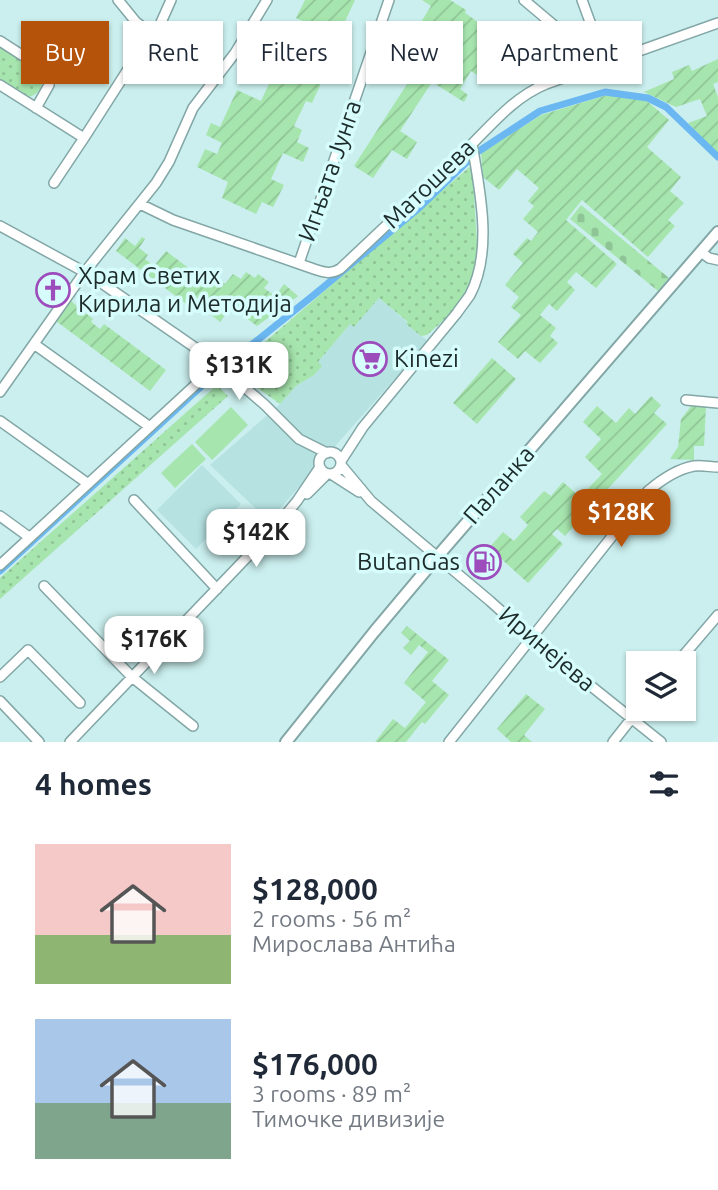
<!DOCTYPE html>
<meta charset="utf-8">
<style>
body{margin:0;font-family:Ubuntu,sans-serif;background:#f6f6f7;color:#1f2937;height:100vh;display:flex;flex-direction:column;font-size:26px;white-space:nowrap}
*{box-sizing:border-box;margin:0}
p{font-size:23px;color:#747a83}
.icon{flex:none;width:38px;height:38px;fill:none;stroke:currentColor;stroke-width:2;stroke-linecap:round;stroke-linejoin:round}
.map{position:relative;height:742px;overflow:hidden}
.panel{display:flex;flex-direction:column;background:#fff;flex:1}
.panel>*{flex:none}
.hud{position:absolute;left:21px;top:21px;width:677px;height:63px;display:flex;gap:14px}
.controls{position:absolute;left:626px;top:651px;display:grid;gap:14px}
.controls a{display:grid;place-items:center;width:70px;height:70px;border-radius:0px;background:#fff;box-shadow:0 2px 5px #0004;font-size:35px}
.price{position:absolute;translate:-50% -60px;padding:0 16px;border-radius:14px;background:#fff;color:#222;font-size:23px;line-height:46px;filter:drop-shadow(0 2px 4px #0008)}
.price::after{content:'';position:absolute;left:50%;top:42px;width:21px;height:16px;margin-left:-10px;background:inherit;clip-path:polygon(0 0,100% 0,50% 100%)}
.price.on{background:#b45309;color:#fff}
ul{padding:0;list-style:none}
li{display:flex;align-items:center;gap:21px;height:175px;padding:0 35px}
li span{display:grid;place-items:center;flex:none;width:196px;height:140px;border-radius:0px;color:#555}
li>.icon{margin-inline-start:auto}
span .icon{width:84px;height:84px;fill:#fffc;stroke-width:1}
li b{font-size:30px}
h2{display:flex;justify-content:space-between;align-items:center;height:84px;padding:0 35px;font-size:30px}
.pill{padding:0 24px;border-radius:0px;background:#fff;box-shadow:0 2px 5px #0004;font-size:24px;line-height:63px}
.pill.on{background:#b45309;color:#fff}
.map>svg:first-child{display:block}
.built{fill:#b6e2e2}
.grass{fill:url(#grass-dots)}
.cemetery{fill:url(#cemetery-stones)}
.garden{fill:url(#garden-furrows)}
.pitch{fill:#a7e5ae}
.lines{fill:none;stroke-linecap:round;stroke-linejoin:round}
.canal{stroke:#6bb7f1;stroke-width:7}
.minor-casing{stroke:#83a6a6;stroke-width:12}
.major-casing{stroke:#83a6a6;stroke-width:14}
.minor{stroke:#fff;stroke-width:9}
.major{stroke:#fff;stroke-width:10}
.labels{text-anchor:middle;stroke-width:7;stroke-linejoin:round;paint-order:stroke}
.street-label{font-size:24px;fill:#1c2a2a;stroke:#d7fcfc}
.poi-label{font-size:24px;fill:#1c2a2a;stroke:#d7fcfc;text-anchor:start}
</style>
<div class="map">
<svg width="718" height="742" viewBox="0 0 718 742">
<defs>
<pattern id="grass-dots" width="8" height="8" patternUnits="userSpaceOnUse" patternTransform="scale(1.75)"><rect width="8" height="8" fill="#a7e5ae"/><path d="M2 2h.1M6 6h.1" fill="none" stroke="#8fc596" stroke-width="1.8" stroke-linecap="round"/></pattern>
<pattern id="cemetery-stones" width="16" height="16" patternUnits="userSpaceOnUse" patternTransform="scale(1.75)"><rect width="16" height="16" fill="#a7e5ae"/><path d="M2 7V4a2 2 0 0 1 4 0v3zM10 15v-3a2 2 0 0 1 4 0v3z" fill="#8fc596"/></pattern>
<pattern id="garden-furrows" width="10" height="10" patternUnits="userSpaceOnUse" patternTransform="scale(1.75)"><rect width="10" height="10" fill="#a7e5ae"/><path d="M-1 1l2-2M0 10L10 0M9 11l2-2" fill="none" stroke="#8fc596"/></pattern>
</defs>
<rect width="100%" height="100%" fill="#caefee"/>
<!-- built -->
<path class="built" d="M379 298 408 323 407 325 428 341 269 521 210 465 280 404 296 386 314 375 318 362 350 324 354 327Z
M202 465 241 504 196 549 157 510Z"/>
<!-- grass -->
<path class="grass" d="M0 44 41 74C45 85 39 95 28 97L0 81Z
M472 165 478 258 472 278 463 298 445 319 427 335 421 336 406 324 408 322 379 298 354 327 350 324 318 362 322 366 314 375 296 386 280 404 232 370Z
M217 385 228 396 0 599V578Z"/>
<!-- cemetery -->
<path class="cemetery" d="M581 205 669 278 658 291 570 219Z"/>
<!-- garden -->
<path class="garden" d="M305 0H355L329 56 319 52 310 73 323 79 312 103 306 101 294 126 302 130 297 142 309 148 303 162 283 153 271 179 284 185 273 207 262 202 256 214 222 198 228 182 197 167 205 149 217 154 222 143 206 135 211 123 220 127 237 90 261 101 285 49 269 41 274 31 296 41 305 22 296 18Z
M422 0H450L466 10 465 13 481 24 480 26 499 38 503 33 513 40 486 81 471 71 460 89 468 95 464 102 432 82 400 131 417 142 407 159 392 150 373 178 354 166 409 81 404 77 412 64 400 56 431 6Z
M718 59V82L713 84 718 97V154L688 123 707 116 700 99 676 107 644 92 674 79 672 72 689 65 692 71Z
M607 95 647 101 669 120 647 147 681 177 670 191 684 203 668 220 675 226 648 257 582 200 566 220 617 264 596 288 576 272 567 282 575 290 557 311 549 304 540 315 556 328 550 336 558 343 540 363 525 351 518 359 498 342 521 315 511 307 519 297 505 285 523 263 513 254 527 238 531 241 538 232 523 219 534 206 528 201 539 188 517 169 499 190 483 177 481 153 541 115Z
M142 237 145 239 139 248 148 255 145 259 154 266 166 251 199 276 205 269 225 284 233 274 241 279 246 272 255 278 258 274 269 282 264 288 275 296 284 284 298 296 257 326 231 307 220 322 201 307 197 312 116 251 125 238 135 246Z
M71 301 93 319 91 322 100 329 104 324 166 370 150 391 56 321Z
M492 358 516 379 477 424 453 403Z
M651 396 661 405 654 413 667 424 565 536 557 529 552 534 563 544 528 583 489 548 503 532 514 541 528 525 520 517 544 491 551 496 563 482 580 497 602 474 585 457 601 439 583 422 597 406 616 423 629 408 635 414Z
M692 405H706L704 446H694V460L670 459 678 447 681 419Z
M407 626 449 660 432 681 449 695 425 724 422 722 406 742H375L393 719 405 728 426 702 404 683 428 652 419 645 411 655 403 648 410 641 401 633Z
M526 694 545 709 524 735 532 742H511L497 729Z"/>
<!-- pitch -->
<path class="pitch" d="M231 407 248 425 212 460 195 442Z
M192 444 206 459 175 488 161 473Z"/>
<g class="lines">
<!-- canal -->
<path class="canal" d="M479 151 540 111 605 92 648 98 666 107 718 157
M229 363 315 294 419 208 469 160
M0 571 217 372"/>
<!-- minor casing -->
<g class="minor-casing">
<path id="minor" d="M118 0 136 22 214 80
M524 0 588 54 605 63
M582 0 605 63
M155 36 171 0
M0 41 28 59 48 75 49 85 36 108
M0 85 84 138 134 60
M54 183 84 138
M140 204 173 220 314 269C324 272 330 275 340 269 381 230 423 191 464 152 490 127 512 98 546 84L718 23
M0 226 90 275 213 360 265 405 299 439 327 453
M701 252 709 258 718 260
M299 263 389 0
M34 344 150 427
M0 392 84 273 156 183 169 162 193 108 235 53 267 0
M686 400 718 403
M0 421 87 483
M319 463a11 11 0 1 1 22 0a11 11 0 1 1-22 0Z
M341 461 363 427 457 313C461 307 466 301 470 295 493 251 480 191 472 144
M341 465 371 501 490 601 531 638 661 742
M331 474 359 492
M307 494 327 474
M134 500 217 589
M0 516 29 537
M0 565 218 364
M44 586 132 677 193 726
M677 663 718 615
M0 677 28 650 80 703
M0 701 39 742
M70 742 274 529 297 501 320 467
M449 742 648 491C661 480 677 469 694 466 702 465 711 467 718 467
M613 742 639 709"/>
</g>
<!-- major casing -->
<g class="major-casing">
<path id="major" d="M286 742 374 632 437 557 718 232"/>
</g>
<!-- minor -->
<use href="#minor" class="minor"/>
<!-- major -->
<use href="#major" class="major"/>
</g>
<!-- icons -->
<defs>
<g id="church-ring" transform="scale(1.75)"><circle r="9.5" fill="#d7fcfc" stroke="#9d4cbc" stroke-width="1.5"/><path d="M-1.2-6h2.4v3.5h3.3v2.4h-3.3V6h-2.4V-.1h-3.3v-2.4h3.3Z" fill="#9d4cbc"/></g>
<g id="supermarket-ring" transform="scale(1.75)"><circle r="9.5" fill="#d7fcfc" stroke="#9d4cbc" stroke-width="1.5"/><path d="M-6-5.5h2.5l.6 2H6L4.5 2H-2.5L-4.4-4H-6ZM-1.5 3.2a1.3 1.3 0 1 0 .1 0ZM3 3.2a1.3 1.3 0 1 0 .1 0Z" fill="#9d4cbc"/></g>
<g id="fuel-ring" transform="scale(1.75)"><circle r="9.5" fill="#d7fcfc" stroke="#9d4cbc" stroke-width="1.5"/><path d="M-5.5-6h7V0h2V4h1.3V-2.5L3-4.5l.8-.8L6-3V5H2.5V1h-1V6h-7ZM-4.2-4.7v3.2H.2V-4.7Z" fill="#9d4cbc"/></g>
</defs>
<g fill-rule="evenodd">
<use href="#church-ring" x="53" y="290"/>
<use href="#supermarket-ring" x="370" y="359"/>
<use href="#fuel-ring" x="484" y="562"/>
</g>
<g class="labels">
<!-- street labels -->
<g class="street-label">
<text transform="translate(330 171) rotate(-71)" y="8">Игњата Јунга</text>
<text transform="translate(429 184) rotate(-44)" y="8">Матошева</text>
<text transform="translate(499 485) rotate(-49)" y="8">Паланка</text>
<text transform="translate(547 649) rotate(40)" y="8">Иринејева</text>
</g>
<!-- poi labels -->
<g class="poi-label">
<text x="78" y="284">Храм Светих<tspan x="78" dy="28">Кирила и Методија</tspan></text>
<text x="394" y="367">Kinezi</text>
<text x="460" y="570" text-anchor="end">ButanGas</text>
</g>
</g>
</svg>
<div class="controls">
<a><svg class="icon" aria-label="layers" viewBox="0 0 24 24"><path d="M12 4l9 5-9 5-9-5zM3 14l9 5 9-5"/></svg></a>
</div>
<b class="price" style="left:239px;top:402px">$131K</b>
<b class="price on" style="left:621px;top:549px">$128K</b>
<b class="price" style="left:256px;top:569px">$142K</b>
<b class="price" style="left:154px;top:676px">$176K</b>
<div class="hud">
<a class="pill on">Buy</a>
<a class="pill">Rent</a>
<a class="pill">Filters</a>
<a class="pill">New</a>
<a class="pill">Apartment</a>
</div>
</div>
<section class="panel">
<h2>4 homes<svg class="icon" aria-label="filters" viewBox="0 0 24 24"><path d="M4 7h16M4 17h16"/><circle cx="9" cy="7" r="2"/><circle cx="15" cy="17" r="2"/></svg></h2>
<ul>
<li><span style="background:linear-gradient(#f6c9c9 65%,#8fb573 0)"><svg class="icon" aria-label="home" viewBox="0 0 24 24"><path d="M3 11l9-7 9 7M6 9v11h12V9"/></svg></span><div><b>$128,000</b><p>2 rooms · 56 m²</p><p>Мирослава Антића</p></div></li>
<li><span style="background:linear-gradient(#a9c7e8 60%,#7fa58c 0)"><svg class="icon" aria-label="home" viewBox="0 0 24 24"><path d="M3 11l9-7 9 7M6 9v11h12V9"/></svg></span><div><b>$176,000</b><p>3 rooms · 89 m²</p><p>Тимочке дивизије</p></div></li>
</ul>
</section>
